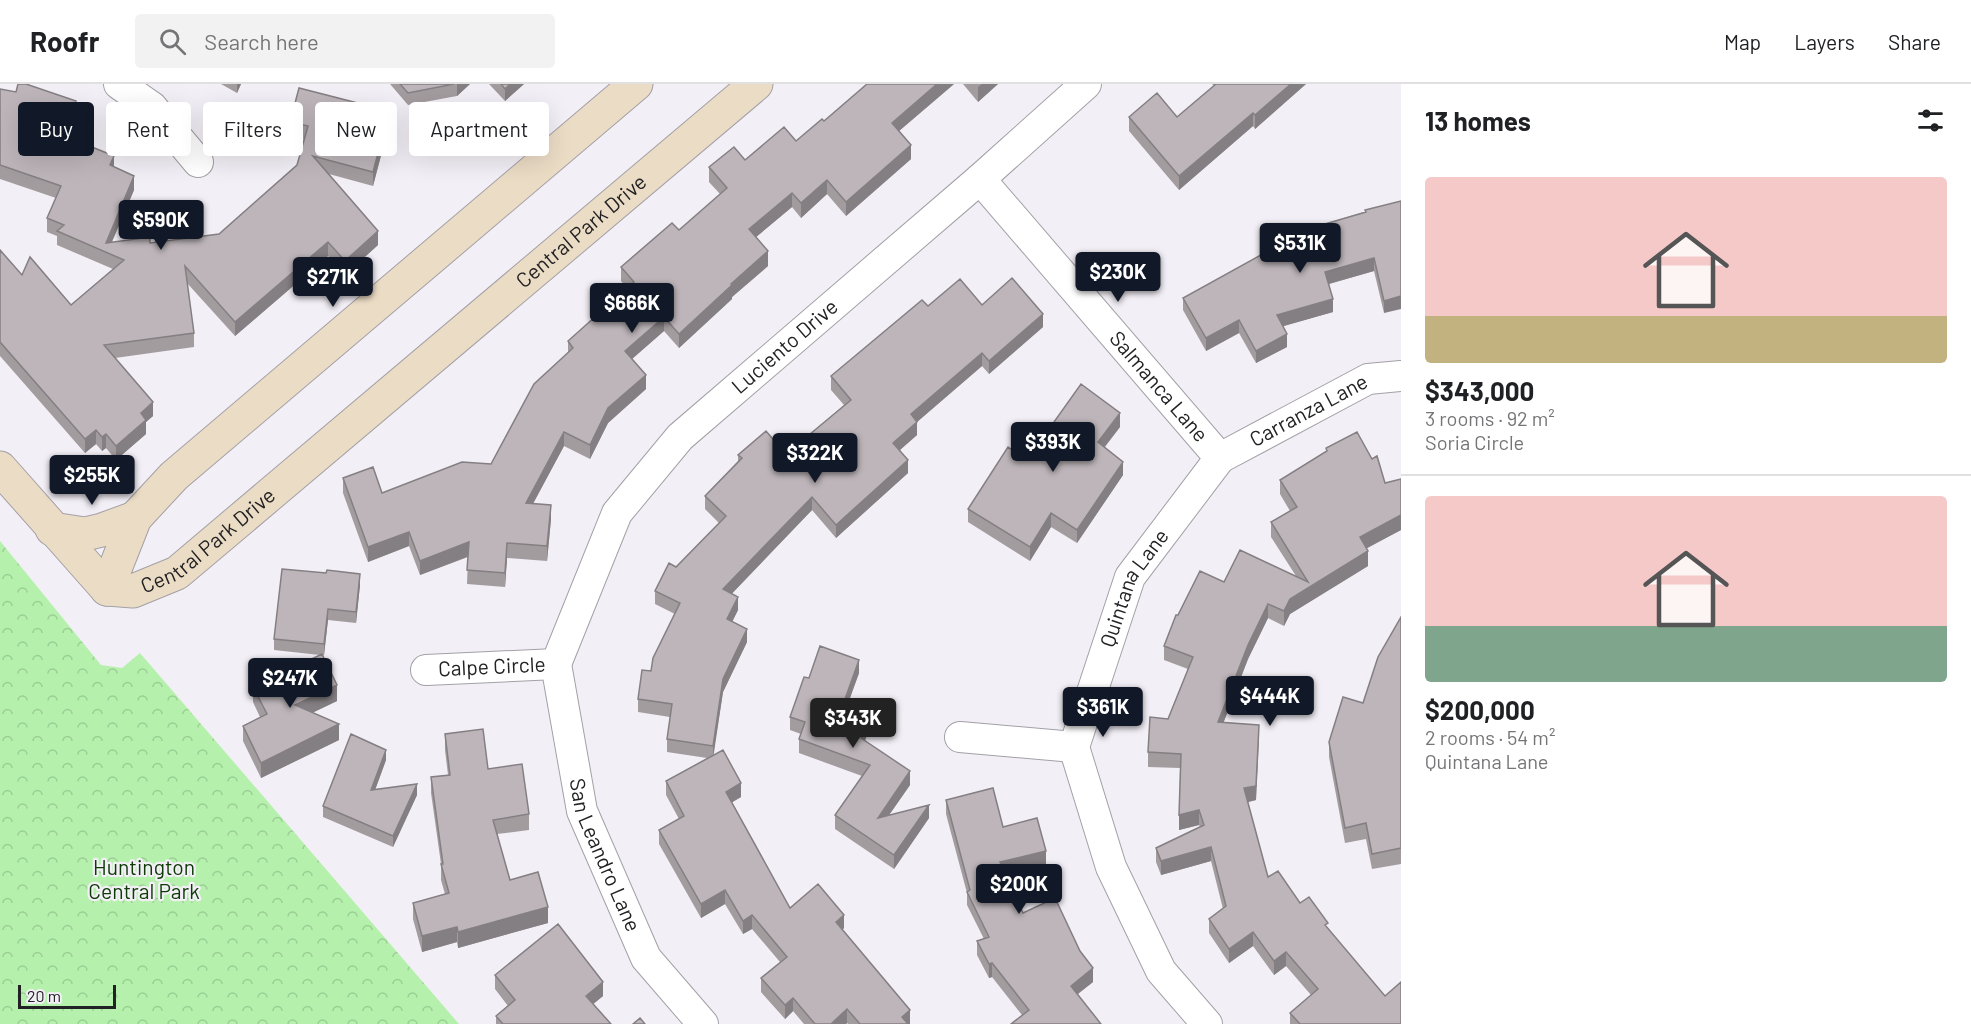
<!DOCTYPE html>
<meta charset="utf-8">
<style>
body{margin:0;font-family:Barlow,sans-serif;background:#f2f2f2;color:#202124;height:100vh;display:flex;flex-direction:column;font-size:22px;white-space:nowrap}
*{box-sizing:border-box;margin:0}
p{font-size:20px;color:#757577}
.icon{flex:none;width:33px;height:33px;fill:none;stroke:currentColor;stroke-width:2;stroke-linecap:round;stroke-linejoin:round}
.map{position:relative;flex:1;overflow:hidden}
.sheet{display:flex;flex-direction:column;background:#fff;width:570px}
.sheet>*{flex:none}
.guide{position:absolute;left:18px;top:18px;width:570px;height:54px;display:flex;gap:12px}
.scale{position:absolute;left:18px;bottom:15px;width:98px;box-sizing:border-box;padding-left:6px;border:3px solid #222123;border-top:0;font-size:16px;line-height:21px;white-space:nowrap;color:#222123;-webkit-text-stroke:4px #f3eff6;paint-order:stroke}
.price{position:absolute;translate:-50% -51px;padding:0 14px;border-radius:6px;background:#111827;color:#fff;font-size:20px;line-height:39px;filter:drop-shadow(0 2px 3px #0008)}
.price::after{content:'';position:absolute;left:50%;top:36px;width:18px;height:14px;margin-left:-9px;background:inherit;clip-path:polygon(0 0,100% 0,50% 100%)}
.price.active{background:#222;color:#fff}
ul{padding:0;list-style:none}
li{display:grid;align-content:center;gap:12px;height:318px;padding:0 24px}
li+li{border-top:2px solid #e0e0e0}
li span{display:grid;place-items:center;height:186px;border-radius:6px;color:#555}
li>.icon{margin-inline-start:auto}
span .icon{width:108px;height:108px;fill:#fffc;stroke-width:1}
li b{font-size:26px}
h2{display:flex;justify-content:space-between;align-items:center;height:72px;padding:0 24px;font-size:26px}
.tag{padding:0 21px;border-radius:6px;background:#fff;box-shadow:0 6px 24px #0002;font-size:21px;line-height:54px}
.tag.active{background:#111827;color:#fff}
header{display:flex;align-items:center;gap:36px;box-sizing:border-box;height:84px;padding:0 30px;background:#fff;border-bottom:2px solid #e0e0e0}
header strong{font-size:28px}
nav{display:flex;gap:33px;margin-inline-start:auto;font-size:21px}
.search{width:420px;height:54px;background:#f2f2f2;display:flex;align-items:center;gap:15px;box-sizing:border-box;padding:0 21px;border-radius:6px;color:#757577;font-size:22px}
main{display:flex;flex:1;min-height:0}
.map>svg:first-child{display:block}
.park{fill:url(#park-crowns)}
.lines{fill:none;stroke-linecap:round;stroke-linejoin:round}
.street-casing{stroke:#a3a0a6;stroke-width:32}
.secondary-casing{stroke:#a3a0a6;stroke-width:35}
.street{stroke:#fff;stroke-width:30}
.secondary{stroke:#ebdcc5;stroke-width:33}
.wall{fill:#a39c9f}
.shaded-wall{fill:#847f82}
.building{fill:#bdb5b9;stroke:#847f82;stroke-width:1.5}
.labels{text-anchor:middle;stroke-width:4.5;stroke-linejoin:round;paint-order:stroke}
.street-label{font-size:21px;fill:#222123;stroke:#f3eff6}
.park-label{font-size:21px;fill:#0c3b06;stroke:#f3eff6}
</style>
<header>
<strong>Roofr</strong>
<div class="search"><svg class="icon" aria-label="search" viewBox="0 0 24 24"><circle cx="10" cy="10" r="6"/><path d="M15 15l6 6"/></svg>Search here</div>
<nav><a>Map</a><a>Layers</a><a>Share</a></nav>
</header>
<main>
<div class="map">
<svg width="1401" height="940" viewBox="0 0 1401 940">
<defs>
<pattern id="park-crowns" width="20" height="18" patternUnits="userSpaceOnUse" patternTransform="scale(1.5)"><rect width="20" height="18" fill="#b5f1ac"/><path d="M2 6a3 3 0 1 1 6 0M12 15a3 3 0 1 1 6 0" fill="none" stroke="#9bce94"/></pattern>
</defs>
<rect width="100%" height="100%" fill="#f3eff6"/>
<!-- park -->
<path class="park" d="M0 457 101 581 122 584 140 569 459 940H0Z"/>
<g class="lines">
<!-- street casing -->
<g class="street-casing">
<g id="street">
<path d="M119 0 152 23 198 78"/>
<path id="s1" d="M980 95 1220 374"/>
<path id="s2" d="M556 580 617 429 680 353 980 95 1086 0"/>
<path id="s3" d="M556 580 582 727 646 874 703 940"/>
<path id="s4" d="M426 586 556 580"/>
<path d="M960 653 1074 663"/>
<path id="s5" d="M1207 940 1161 887 1111 783 1074 663 1130 493 1220 374 1368 295 1401 292"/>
</g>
</g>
<!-- secondary casing -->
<g class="secondary-casing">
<g id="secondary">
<path d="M0 384 107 505"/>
<path d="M52 445 85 450 102 446 135 434"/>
<path id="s6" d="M107 505 133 507 177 489 756 0"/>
<path d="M107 505 135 434 174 392 636 0"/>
</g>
</g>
<!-- street -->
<use href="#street" class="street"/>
<!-- secondary -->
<use href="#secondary" class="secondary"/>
</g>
<!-- wall -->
<path class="wall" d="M221 0H241L237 9Z
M390 0H470L457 12 408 21Z
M489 0H524L505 17Z
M954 0 899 47 911 75 846 132 827 110 801 134 792 123 756 153 768 182 732 213V215L679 264 664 247 632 275 646 305 608 339 590 375 564 362 533 419 551 435 547 477 507 474 505 503 467 500 468 473 420 491 409 462 368 478 343 409V394L382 409 491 380 568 269V257L627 204 621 197V183L679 146 720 110 709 98V83L745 76 796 57 824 37Z
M963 0H998L978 18Z
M1212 0H1306L1255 45 1253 42 1179 106 1129 47V33H1177L1214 2Z
M0 5 76 31 69 54 114 83 134 106 112 158 150 159 219 150 297 81 304 55 290 52V38L389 41 373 102 329 90 378 161 345 191 328 172 235 252 187 199 194 249V263L115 274 153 332 146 338V350L116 376 106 364 102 367 96 360 85 369 0 272V166L22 191 71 221 113 185 57 161V152L47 148V134L56 114 0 95Z
M1401 117 1384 229 1374 187 1329 200 1333 228 1283 242 1287 263 1256 279 1239 249 1206 267 1183 226V214L1277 162V154Z
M982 221 1043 243 989 290 982 282 917 338V351L900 366 908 389 836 454 812 426 731 510 738 526 732 538 747 558 723 608 713 671 741 713 732 718 790 824 844 844 842 846 910 926V940H848L847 939 846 940H804L793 927 785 935 761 908V894L780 878 752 845 743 850 725 820 701 834 659 760V746L679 735 666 711V697L707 674 667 668V655L670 633 638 628V615L675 530 655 520V507L676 483 719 439 705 425V412L738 377V371L786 370 844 321 831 306V292L928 222Z
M1120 343 1105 363 1123 391 1077 459 1051 443 1030 477 968 438V425L1027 376Z
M1326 364 1385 399 1401 395V446L1366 464 1368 482 1290 530 1284 542 1268 534 1248 575 1223 639 1259 656 1256 716 1248 718 1268 793 1300 819 1328 844 1401 940H1290V929L1311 911 1286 882 1274 891 1253 862 1229 879 1209 849V835L1223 825 1211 777 1161 791 1156 778V764L1200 743 1199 741 1179 746 1180 684 1148 683V668L1168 635 1188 585 1164 576V562L1178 531 1224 498 1296 492 1271 453V438L1290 427 1280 410V396L1326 367Z
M360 501 356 539 328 536 324 571H322L337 617 312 629 339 656 261 694 243 657V642L260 633 253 618V603L320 571 274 566V555Z
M1401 533V780L1372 785 1366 755 1345 759 1329 673V658L1363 619Z
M859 589 849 616 872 638 865 656 910 701 889 731 929 734 894 785 835 745V731L862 692 799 669V655L801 650 790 646V633L809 594Z
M445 650 488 685 529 730V746L497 750 510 796 548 839 458 864 457 858 422 868 413 835V819L445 810 441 796V780L431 709V693L448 691 445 666Z
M386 676 375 706 417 711 393 763 323 733V722Z
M946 716 1003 743 1046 780 1006 791 1023 829 1093 898 1078 910 1022 931 992 893 989 894 977 871V857L984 855 967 821V809L946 730Z
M495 891 603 912 593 920 611 940H496V932L508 922 495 905Z"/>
<!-- shaded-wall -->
<path class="shaded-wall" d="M237 0H241L237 9Z
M457 0H470L457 12Z
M510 0H524L505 17V5Z
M937 0H954L892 53V39Z
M982 0H998L978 18V3Z
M1291 0H1306L1255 45V31Z
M76 17V31L65 66V52Z
M389 27V41L373 102V88Z
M1253 29V42L1179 106V92Z
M911 61V75L846 132V118Z
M114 72V86L110 81Z
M134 92V106L107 169 106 159Z
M827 96V110L801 134V119Z
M792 109V123L749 159V145Z
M378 147V161L345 191V177Z
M328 158V172L235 252V238Z
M768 167V182L732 213V215L679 264V250L731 200Z
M1374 174V187L1325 201V188Z
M1401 212V225L1384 229V217Z
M1333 215V228L1277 244V231Z
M1043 230V243L989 290V277Z
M664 233V247L625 281V267Z
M1239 236V249L1206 267V254Z
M1287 250V263L1256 279V267Z
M982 269V282L917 338V351L893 372V359L911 330Z
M646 291V305L608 339 590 375V361L608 324Z
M153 318V332L146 338V350L116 376V362L141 329Z
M1120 329V343L1098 371V358Z
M96 346V360L85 369V355Z
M564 348V362L526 433V419Z
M106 350V364L102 367V353Z
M908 376V389L836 454V441Z
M1123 378V391L1077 459V446Z
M812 413V426L723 519V505Z
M551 421V435L547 477V462Z
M1051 429V443L1030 477V463Z
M1401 431V446L1360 468V453Z
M409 448V462L368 478V463Z
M469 458V472L420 491V477Z
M507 459V474L505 503V489Z
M1368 467V482L1290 530 1284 542V527L1290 515Z
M360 490V501L356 539V528Z
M738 513V526L727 548V535Z
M1268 520V534L1248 575 1218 653V638L1248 561Z
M328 525V536L324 571V560Z
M747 545V558L723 608 713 675V662L723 595Z
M859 576V589L845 628V615Z
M337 601V617L295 637V621Z
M872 624V638L861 667V654Z
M339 640V656L261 694V679Z
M1259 641 1256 716 1244 719V704Z
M386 666V676L371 717V706Z
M910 687V701L878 747V734Z
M741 699V713L726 722V708Z
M417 700V711L393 763V752Z
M929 721V734L894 785V771Z
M1199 726V741L1179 746V731Z
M1211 763V777L1161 791V777Z
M1046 767V780L1000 792V778Z
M725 806V820L701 834V820Z
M548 823V839L458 864V848Z
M752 831V845L743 850V837Z
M844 831V844L836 852V838Z
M457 843V858L422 868V852Z
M1253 848V862L1229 879V865Z
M1286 868V882L1274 891V877Z
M992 879V893L989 894V880Z
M1093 884V898L1071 915V902Z
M603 898V912L586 926V912Z
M793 914V927L785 935V921Z
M847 925V939L846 940H831Z
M910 926V940H902V933Z"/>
<!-- building -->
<path class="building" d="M18 0H26L76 17 65 52 114 72 110 81 134 92 106 159 150 153V159L219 150 297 81 308 42 290 38 299 4 389 27 373 88 313 72 378 147 345 177 328 158 235 238 185 182 194 249 104 261 153 318 141 329 146 336 116 362 106 350 102 353 96 346 85 355 0 258V166L22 191 30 173 71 221 124 176 57 147 64 141 47 134 61 102 0 81V5L16 8Z
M400 0H454L408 9Z
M501 0H510L505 5Z
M867 0H937L892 39 911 61 846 118 827 96 801 119 792 109 749 145 768 167 731 200 732 201 679 250 664 233 625 267 646 291 608 324 590 361 564 348 526 419 551 421 547 462 507 459 505 489 467 486 469 458 420 477 409 448 368 463 343 394 373 383 382 409 462 378 491 380 534 300 573 264 568 257 634 198 621 183 672 139 679 146 727 104 709 83 734 63 745 76 784 43 796 57 822 35 824 37Z
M1216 0H1291L1255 31 1253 29 1179 92 1129 33 1157 9 1177 33Z
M1401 117V212L1384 217 1374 174 1325 188 1333 215 1277 231 1287 250 1256 267 1239 236 1206 254 1183 214 1279 161 1277 154 1366 128 1365 126Z
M1012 194 1043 230 989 277 982 269 911 330 917 338 893 359 908 376 836 441 812 413 723 505 738 513 727 535 747 545 723 595 713 662 667 655 672 620 638 615 642 586 651 587 653 574 680 519 655 507 669 479 676 483 726 432 705 412 742 374 738 371 766 347 786 370 851 316 831 292 922 216 928 222 960 195 982 221Z
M1081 300 1120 329 1098 358 1123 378 1077 446 1051 429 1030 463 968 425 1008 363 1027 376Z
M1357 348 1372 375 1377 372 1385 399 1401 395V431L1360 453 1368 467 1290 515 1284 527 1268 520 1248 561 1218 638 1259 641 1256 702 1244 704 1268 793 1278 787 1300 819 1309 813 1328 839 1325 841 1385 912 1401 898V940H1300L1290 929 1318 905 1286 868 1274 877 1253 848 1229 865 1209 835 1226 822 1211 763 1161 777 1156 764 1204 741 1199 726 1179 731 1181 670 1148 668 1150 633 1168 635 1193 573 1164 562 1176 531H1178L1200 487 1224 498 1240 466 1308 498 1271 438 1297 423 1280 396 1327 367 1326 364Z
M282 485 326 489 327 486 360 490 356 528 328 525 324 560 274 555Z
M1401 533V764L1372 770 1366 739 1345 744 1329 658 1343 613 1363 619 1378 573Z
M820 562 859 576 845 615 872 624 861 654 910 687 878 734 929 721 894 771 835 731 870 681 799 655 805 638 790 633 804 593 809 594Z
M322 570 337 601 295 621 339 640 261 679 243 642 267 630 253 603Z
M483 645 488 685 522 680 529 730 493 736 510 796 538 788 548 823 458 848 457 843 422 852 413 819 449 809 441 780H443L431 693 450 691 445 650Z
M351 650 386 666 371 706 417 700 393 752 323 722Z
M723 666 741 699 726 708 790 824 818 800 844 831 836 838 910 926 902 933 908 940H860L847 925 831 940H815L793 914 785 921 761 894 787 873 752 831 743 837 725 806 701 820 659 746 684 732 666 697Z
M993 704 1003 743 1037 734 1046 767 1000 778 1023 829 1055 814 1080 867 1093 884 1071 902 1101 940H1011L1029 926 992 879 989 880 977 857 989 853 967 808 970 806 946 716Z
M558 840 603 898 586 912 611 940H503L496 932 515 916 495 891Z
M640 934 645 940H633Z"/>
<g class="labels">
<!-- street labels -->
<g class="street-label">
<text dy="7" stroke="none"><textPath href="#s6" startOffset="603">Central Park Drive</textPath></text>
<text dy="7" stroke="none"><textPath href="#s2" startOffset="400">Luciento Drive</textPath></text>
<text dy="7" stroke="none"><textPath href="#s1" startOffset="274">Salmanca Lane</textPath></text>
<text dy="7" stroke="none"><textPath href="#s5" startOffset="740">Carranza Lane</textPath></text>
<text dy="7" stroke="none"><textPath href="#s6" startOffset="117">Central Park Drive</textPath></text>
<text dy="7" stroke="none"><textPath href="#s5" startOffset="482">Quintana Lane</textPath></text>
<text dy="7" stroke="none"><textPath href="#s4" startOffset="66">Calpe Circle</textPath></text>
<text dy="7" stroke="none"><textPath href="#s3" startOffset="198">San Leandro Lane</textPath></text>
</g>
<!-- park labels -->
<g class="park-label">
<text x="144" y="791">Huntington<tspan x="144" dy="24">Central Park</tspan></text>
</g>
</g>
</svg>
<div class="scale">20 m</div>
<b class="price" style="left:161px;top:167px">$590K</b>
<b class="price" style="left:1300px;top:190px">$531K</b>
<b class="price" style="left:1118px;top:219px">$230K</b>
<b class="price" style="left:333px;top:224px">$271K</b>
<b class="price" style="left:632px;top:250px">$666K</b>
<b class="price" style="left:1053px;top:389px">$393K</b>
<b class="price" style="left:815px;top:400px">$322K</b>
<b class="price" style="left:92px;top:422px">$255K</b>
<b class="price" style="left:290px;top:625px">$247K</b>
<b class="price" style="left:1270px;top:643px">$444K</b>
<b class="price" style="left:1103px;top:654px">$361K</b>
<b class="price active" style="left:853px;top:665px">$343K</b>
<b class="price" style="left:1019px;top:831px">$200K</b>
<div class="guide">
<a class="tag active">Buy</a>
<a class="tag">Rent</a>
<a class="tag">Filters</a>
<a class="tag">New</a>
<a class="tag">Apartment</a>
</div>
</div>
<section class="sheet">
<h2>13 homes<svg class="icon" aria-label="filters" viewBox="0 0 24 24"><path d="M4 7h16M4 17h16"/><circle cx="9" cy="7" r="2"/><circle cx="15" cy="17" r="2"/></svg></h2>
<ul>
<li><span style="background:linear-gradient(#f6c9c9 75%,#c2b280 0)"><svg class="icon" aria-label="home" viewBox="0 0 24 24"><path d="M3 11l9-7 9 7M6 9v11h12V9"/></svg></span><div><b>$343,000</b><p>3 rooms · 92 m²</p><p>Soria Circle</p></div></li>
<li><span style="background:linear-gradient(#f6c9c9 70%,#7fa58c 0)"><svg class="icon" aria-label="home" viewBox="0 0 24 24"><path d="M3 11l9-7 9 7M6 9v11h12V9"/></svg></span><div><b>$200,000</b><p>2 rooms · 54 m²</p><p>Quintana Lane</p></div></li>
</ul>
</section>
</main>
